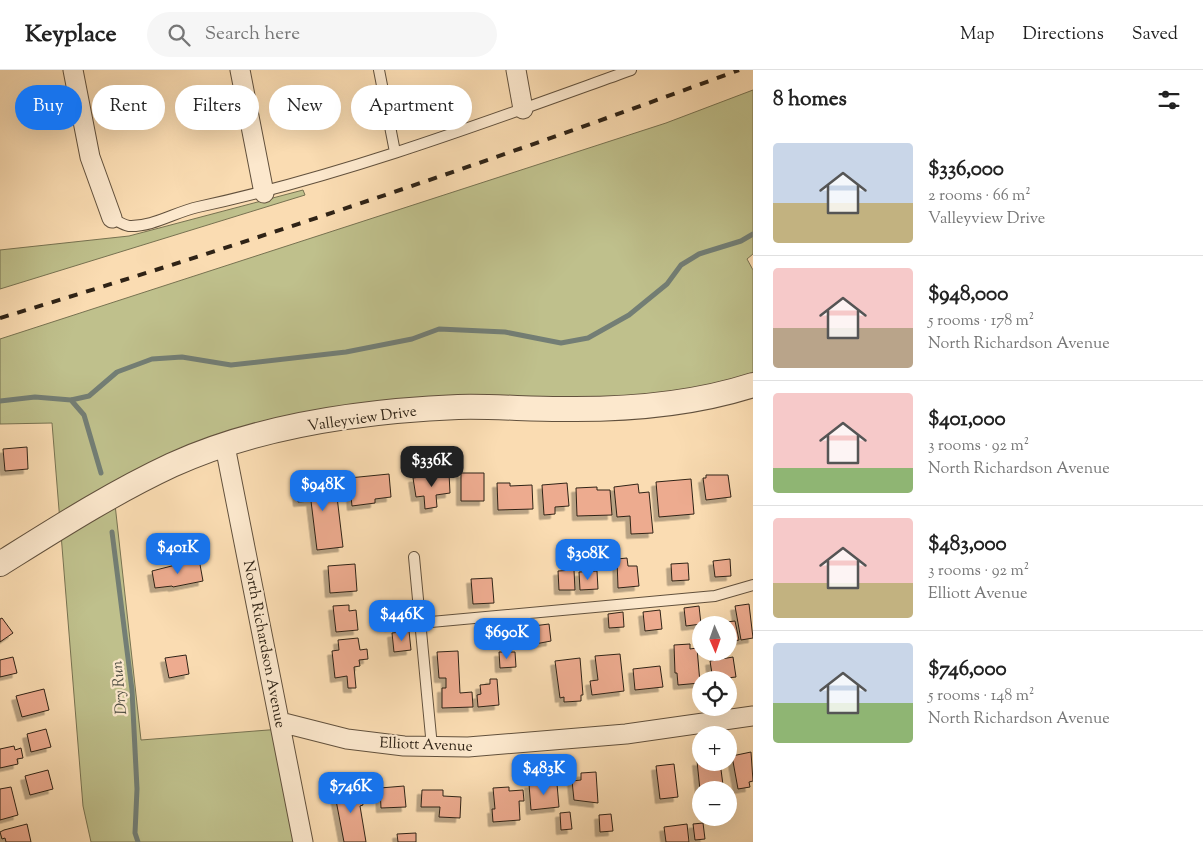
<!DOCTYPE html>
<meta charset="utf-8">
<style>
body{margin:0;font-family:"Sorts Mill Goudy",serif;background:#f6f6f6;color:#222;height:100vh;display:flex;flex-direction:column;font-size:19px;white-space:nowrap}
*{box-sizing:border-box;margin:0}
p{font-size:16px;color:#767676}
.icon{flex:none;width:28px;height:28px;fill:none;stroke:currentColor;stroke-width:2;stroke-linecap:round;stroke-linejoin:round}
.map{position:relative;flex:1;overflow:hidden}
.panel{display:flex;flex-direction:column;background:#fff;width:450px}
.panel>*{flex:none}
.banner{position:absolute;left:15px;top:15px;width:475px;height:45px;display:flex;gap:10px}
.needle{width:32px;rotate:178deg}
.fabs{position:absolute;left:692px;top:546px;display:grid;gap:10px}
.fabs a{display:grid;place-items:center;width:45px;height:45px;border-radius:50%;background:#fff;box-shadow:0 5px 20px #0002;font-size:25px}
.price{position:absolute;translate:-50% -42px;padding:0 11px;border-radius:10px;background:#1a73e8;color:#fff;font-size:16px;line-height:32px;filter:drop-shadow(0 1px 2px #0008)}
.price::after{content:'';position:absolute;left:50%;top:30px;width:15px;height:11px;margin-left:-8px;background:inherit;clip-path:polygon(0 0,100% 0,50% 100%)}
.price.on{background:#222;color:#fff}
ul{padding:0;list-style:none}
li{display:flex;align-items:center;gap:15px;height:125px;padding:0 20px}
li+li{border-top:1px solid #e0e0e0}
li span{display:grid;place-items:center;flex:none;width:140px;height:100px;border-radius:5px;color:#555}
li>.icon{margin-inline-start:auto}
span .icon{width:60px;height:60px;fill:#fffc;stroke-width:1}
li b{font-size:21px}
h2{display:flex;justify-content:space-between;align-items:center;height:60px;padding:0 20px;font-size:21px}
.tag{padding:0 18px;border-radius:22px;background:#fff;box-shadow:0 5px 20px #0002;font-size:18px;line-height:45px}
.tag.on{background:#1a73e8;color:#fff}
header{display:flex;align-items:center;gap:30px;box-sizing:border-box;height:70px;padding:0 25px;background:#fff;border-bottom:1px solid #e0e0e0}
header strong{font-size:24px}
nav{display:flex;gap:28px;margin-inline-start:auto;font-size:18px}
.search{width:350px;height:45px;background:#f6f6f6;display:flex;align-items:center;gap:12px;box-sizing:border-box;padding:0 18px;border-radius:28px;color:#767676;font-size:19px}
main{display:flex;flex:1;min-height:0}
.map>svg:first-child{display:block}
.green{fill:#bfc08c;stroke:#777251}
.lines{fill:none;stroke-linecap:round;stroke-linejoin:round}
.stream{stroke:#737e75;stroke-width:5}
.building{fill:#edab8f;stroke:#2f2316;filter:url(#shadow)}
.service-casing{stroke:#62513d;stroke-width:12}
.minor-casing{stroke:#62513d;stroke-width:21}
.tertiary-casing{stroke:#62513d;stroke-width:26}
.service{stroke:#fce8cd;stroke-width:10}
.minor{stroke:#fce8cd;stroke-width:19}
.tertiary{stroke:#fce8cd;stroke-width:24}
.rail{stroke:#2f2316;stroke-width:4;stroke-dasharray:9 9;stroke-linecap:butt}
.labels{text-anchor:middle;stroke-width:4.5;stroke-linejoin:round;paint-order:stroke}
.street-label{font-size:15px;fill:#2f2316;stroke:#fce8cd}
.water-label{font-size:16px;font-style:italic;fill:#515045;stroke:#fce8cd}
</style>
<header>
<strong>Keyplace</strong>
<div class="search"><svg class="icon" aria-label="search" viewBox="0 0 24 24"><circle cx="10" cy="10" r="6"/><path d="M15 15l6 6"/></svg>Search here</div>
<nav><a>Map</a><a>Directions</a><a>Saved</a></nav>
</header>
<main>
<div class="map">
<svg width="753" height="772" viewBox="0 0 753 772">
<defs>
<filter id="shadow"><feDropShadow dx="-4.5" dy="4.5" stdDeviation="0" flood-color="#0004"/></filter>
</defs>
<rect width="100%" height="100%" fill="#fadcb2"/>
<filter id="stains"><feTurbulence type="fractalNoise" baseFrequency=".004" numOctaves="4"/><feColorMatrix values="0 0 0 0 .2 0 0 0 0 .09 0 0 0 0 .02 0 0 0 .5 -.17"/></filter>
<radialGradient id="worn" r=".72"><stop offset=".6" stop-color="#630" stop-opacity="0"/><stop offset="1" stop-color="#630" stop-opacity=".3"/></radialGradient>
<!-- green -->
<path class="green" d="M753 20V184L747 189 753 200V315L730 322 319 351 114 425 141 670 281 659 303 772H91L83 736 52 353 0 354V269L666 53Z
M303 120 305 125 0 219V180L129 166Z"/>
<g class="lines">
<!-- stream -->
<path class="stream" d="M71 330 84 345 101 403
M0 331 35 327 71 330 89 326 117 302 152 289 182 287 231 295 346 282 412 269 439 259 505 262 561 273 588 268 629 245 667 214 681 195 699 184 741 171 753 164
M112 462 132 620 137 719 135 763 138 772"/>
</g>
<!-- building -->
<path class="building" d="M27 377 28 399 5 401 3 379Z
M449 403 450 423 436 425 437 437 425 439 424 426 416 427 413 408Z
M461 403H484V431H461Z
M389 404 391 427 375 429V433L352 436 349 408Z
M706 405H728L731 427 706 430 703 408H706Z
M691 409 694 444 659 447 656 412Z
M335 410 343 477 317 480 311 431 298 432 296 414Z
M497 413H510V416L532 415 533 439 498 440Z
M567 413 569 436 555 437V444L544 445 542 415Z
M638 414 639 423 649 422 653 463 631 464 630 446 617 447 614 417Z
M597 417V420H610L612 445 577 446 576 418Z
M627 488 628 496H637L639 516 618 518 617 489Z
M199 489 203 511 173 517 172 516 155 518 152 501Z
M730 489 731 506 715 507 713 491Z
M688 493 689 510 672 511 671 494Z
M355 494 357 521 330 523 328 496Z
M574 500 575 520H559L558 501Z
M597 501 598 519 580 520 579 502Z
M492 508 494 533 473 534 471 509Z
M749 534 753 568 741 570 735 536Z
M349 535V541L356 540 358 560 336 562 333 536Z
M699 536 701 554 686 556 684 538Z
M401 537 403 555 389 557 386 539Z
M660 540 662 559 645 561 643 542Z
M623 542 624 557 609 558 608 544Z
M2 548 13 563 0 572V549Z
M735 551 739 570 730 572 726 552Z
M549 554 551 571 535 574 533 556Z
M409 561 411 580 394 582 392 563Z
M358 568 360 580 367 579 368 589 359 590 360 596 354 597 356 618H348L347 606 335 608 332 581 339 580 338 570Z
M690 574V579L697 578 700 613 678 615 677 603H675L674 575Z
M458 581 460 623 472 622 473 637 442 638V618H446V608H439L437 582Z
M499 582H515L516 597 500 598Z
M620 584 624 621 592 625 590 611 598 610 595 586Z
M186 585 189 604 169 608 165 588Z
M13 587 17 603 0 607V590Z
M733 587 736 607 727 608V610H713L710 591Z
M580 588 583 625H581V631L564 632V627L560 628 555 591Z
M660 596 663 617 635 620 633 599Z
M490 609H497L499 635 478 637 477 625 481 624 480 615 490 614Z
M44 619 49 640 22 647 16 626Z
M46 659 51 677 31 682 27 664Z
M14 676 15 680 21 678 23 688 17 689 18 694 0 698V679Z
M751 682 753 711 749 712 750 717 738 719 732 686Z
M697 691 720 692 723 715 713 717 714 720H701V730Z
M674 694 678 727 660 729 656 696Z
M48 700 53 719 30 725 25 706Z
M596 702 598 733 574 730 572 711 581 710V703Z
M545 713V715L557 714 559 737 531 740 529 714Z
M360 716 363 735 360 736 366 772H344L334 720Z
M404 716 406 737 381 738 380 718Z
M11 717 18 745 0 750V719Z
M509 717V721L523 720 524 731H519L520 750 493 752 492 739H495L493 718Z
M422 720H443V726L461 727 460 748 439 747 440 737H421Z
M570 742 572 759 561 760 560 743Z
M611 744 613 761 600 762 599 745Z
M703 753 705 769 695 770 693 754Z
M27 754 31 772H6L5 768 2 769 0 762 4 760Z
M687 754 689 772H666L664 757Z
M416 763V772H398L397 764Z"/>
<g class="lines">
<!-- service casing -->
<g class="service-casing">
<path id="service" d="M379 0 395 82
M112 148C117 151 123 155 129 156 153 157 175 142 198 137 346 105 489 51 631 0
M414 487 432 677
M420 553 715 526 753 515"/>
</g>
<!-- minor casing -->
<g class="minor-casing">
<path id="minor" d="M73 0 90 87 112 148
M240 0 264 123
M516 0 523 39
M225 376 303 772
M280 652 347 669 404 676 468 677 626 664 753 646"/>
</g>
<!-- tertiary casing -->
<g class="tertiary-casing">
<path id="tertiary" d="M0 494C56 459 112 423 172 395 260 355 362 341 458 337 492 336 527 339 561 339 626 340 691 335 753 315"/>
</g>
<!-- service -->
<use href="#service" class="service"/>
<!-- minor -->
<use href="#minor" class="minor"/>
<!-- tertiary -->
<use href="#tertiary" class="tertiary"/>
<!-- rail -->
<path class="rail" d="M0 248C249 173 495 90 739 0"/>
</g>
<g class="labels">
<!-- street labels -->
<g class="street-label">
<text transform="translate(362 348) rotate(-8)" y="5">Valleyview Drive</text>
<text transform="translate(265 574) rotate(79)" y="5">North Richardson Avenue</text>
<text transform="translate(426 674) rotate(2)" y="5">Elliott Avenue</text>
</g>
<!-- water labels -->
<g class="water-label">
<text transform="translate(118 618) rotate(-95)" y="6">Dry Run</text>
</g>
</g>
<rect width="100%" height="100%" filter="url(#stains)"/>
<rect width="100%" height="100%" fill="url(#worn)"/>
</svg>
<div class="fabs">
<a><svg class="needle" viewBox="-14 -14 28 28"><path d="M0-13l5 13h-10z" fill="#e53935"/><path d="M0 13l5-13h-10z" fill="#767676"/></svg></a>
<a><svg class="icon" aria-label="locate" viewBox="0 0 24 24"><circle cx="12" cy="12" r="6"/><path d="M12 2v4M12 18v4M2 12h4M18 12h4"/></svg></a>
<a>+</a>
<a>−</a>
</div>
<b class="price on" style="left:432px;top:418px">$336K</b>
<b class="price" style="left:323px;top:442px">$948K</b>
<b class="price" style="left:178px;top:505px">$401K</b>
<b class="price" style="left:588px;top:511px">$308K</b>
<b class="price" style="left:402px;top:572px">$446K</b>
<b class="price" style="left:507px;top:590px">$690K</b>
<b class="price" style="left:544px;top:726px">$483K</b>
<b class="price" style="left:351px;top:744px">$746K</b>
<div class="banner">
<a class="tag on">Buy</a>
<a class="tag">Rent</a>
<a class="tag">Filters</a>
<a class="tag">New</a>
<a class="tag">Apartment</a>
</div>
</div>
<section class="panel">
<h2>8 homes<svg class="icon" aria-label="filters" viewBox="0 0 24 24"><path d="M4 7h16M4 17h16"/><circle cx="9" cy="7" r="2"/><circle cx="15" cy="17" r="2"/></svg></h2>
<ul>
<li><span style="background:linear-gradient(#c9d6e8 60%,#c2b280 0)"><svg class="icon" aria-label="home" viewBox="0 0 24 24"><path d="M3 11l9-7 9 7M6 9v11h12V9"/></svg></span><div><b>$336,000</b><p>2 rooms · 66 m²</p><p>Valleyview Drive</p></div></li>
<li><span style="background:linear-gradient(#f6c9c9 60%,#b9a48a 0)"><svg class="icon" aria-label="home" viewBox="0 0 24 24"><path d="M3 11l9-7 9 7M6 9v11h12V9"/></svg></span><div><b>$948,000</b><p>5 rooms · 178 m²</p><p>North Richardson Avenue</p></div></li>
<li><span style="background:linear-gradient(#f6c9c9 75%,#8fb573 0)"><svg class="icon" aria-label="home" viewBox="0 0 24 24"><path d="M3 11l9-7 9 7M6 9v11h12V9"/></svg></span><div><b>$401,000</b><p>3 rooms · 92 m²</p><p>North Richardson Avenue</p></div></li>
<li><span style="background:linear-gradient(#f6c9c9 65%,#c2b280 0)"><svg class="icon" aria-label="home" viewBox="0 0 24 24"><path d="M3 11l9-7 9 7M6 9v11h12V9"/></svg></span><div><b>$483,000</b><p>3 rooms · 92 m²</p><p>Elliott Avenue</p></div></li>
<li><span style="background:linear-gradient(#c9d6e8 60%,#8fb573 0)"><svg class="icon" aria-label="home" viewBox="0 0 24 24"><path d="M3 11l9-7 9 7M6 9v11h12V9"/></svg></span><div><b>$746,000</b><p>5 rooms · 148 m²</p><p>North Richardson Avenue</p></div></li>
</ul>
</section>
</main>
